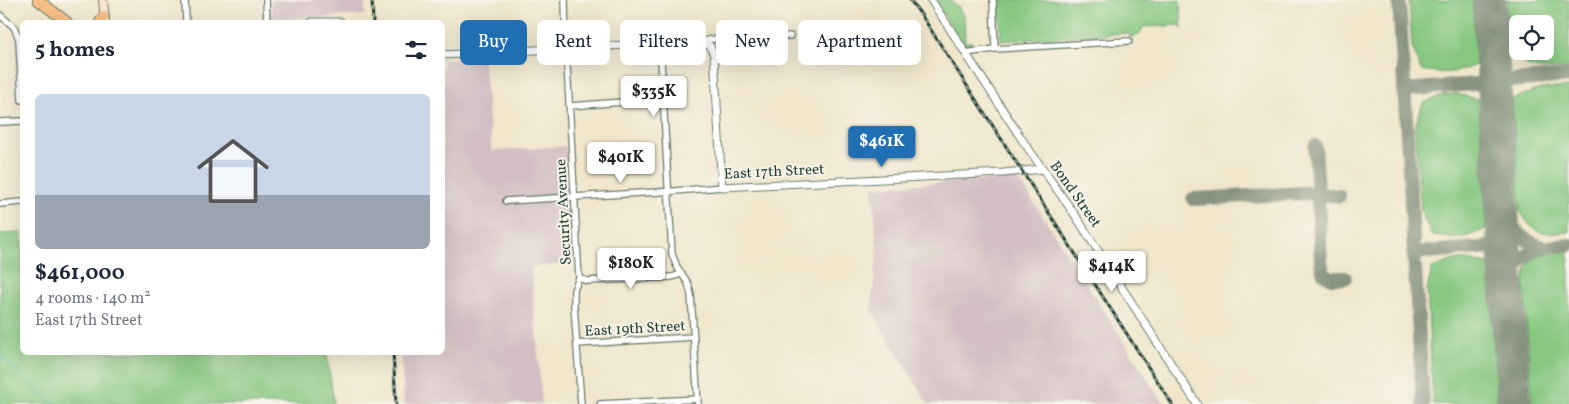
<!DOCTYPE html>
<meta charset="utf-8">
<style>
body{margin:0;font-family:Vollkorn,serif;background:#f2f2f3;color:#1f2937;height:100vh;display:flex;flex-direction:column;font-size:19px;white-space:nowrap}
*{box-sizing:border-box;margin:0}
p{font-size:16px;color:#747a83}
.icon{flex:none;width:28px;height:28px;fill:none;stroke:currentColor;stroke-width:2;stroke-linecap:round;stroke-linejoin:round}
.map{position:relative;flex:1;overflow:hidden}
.details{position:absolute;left:20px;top:20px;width:425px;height:335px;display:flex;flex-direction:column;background:#fff;border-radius:8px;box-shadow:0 5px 20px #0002}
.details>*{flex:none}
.hud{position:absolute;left:460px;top:20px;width:475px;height:45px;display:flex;gap:10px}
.buttons{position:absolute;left:1509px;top:15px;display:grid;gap:10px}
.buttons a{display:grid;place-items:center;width:45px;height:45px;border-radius:8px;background:#fff;box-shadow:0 5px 20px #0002;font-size:25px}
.price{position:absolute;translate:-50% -42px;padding:0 11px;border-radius:5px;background:#fff;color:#222;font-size:16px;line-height:32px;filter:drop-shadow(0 1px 2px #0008)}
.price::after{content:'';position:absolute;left:50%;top:30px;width:15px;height:11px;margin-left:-8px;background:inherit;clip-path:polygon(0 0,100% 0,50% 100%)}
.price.on{background:#1f6fb2;color:#fff}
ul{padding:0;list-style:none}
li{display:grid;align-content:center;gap:10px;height:265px;padding:0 15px}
li span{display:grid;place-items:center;height:155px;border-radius:8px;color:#555}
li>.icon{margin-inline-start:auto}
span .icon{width:90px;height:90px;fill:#fffc;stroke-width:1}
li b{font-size:21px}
h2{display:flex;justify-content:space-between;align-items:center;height:60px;padding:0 15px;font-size:21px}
.chip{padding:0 18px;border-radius:8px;background:#fff;box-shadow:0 5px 20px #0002;font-size:18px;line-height:45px}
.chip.on{background:#1f6fb2;color:#fff}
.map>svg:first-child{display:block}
.industrial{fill:#d2bec3}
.green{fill:#87c881;stroke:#53825a;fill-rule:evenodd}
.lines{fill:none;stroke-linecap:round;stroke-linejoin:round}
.stream{stroke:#5ea4d4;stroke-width:1}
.taxiway{stroke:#879280;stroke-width:14}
.runway{stroke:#879280;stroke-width:34}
.minor-casing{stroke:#687869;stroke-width:8}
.tertiary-casing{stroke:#687869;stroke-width:9}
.secondary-casing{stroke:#687869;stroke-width:10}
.motorway-casing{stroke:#687869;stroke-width:12}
.minor{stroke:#fff;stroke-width:5.5}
.tertiary{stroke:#fff;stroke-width:7}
.secondary{stroke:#fbe5cf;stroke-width:8}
.motorway{stroke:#f6be87;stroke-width:10}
.rail-casing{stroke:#1f3d34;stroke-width:3}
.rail{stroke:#f7f3e8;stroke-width:1;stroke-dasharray:4;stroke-linecap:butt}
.labels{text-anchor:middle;stroke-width:4;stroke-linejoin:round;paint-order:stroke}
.street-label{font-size:15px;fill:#1f3d34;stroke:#f7f3e8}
</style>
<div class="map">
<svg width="1569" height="404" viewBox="0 0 1569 404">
<rect width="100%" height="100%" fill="#f7f3e8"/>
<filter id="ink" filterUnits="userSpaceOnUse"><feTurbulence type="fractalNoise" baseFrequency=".02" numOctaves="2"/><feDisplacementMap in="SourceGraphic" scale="10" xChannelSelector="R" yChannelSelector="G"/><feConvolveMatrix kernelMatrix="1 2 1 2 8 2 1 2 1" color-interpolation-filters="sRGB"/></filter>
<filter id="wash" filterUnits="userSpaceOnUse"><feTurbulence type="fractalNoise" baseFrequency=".0096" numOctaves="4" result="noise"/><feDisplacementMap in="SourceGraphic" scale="20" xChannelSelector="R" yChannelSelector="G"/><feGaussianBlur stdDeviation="1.12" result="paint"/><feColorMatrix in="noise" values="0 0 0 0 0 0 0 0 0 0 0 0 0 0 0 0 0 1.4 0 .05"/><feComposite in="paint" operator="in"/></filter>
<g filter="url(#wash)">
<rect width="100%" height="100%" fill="#efe6cb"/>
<!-- industrial -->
<path class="industrial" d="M271 0H365V15L272 20Z
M483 58 492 151 566 146 573 263 531 267 542 404H404L401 353 442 352 443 60Z
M1018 178 1164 404H928L871 310 877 252 873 187Z"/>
<!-- green -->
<path class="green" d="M934 0H952L953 4 958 6 962 14H964L965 42H973L964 46Z
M996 0H1180L1182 29 1180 25 1142 27V32L1130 38 1129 33 1001 41 1000 15H997Z
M1409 0H1472L1476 65C1453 74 1446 74 1421 70L1412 47Z
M1507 0H1569V68C1560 68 1550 70 1541 69 1504 66 1508 27 1507 0ZM1518 24H1545V51H1518Z
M1569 87V232C1544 234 1532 235 1520 210L1512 99 1540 89Z
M1457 94 1479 100 1486 229C1460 240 1459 241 1431 234L1421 211 1415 126 1423 103 1443 95Z
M22 233V352L327 353 334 404H0V234Z
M1569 250V404H1532L1524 281C1525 276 1525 269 1528 265 1536 251 1555 251 1569 250Z
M1454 260H1467L1489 264 1497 404H1433L1427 290 1432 268Z"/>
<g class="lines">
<!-- stream -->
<path class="stream" d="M0 356 55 404"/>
<!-- taxiway -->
<path class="taxiway" d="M1399 0 1423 404
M1404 90 1569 76
M1315 146 1318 194 1339 196
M1193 199 1305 193 1318 194 1321 262 1324 274 1332 278H1345
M1501 209C1515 230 1519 240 1544 247
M1413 253 1504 246
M1507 289C1510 282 1512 274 1516 267 1527 248 1550 246 1569 245"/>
<!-- runway -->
<path class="runway" d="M1489 0 1514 404"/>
</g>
</g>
<g filter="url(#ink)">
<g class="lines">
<!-- minor casing -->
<g class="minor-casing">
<path id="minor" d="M185 0 186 22
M266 0 267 22
M565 0 566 48 579 278 574 290V306L581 404
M993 0 995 49 1129 41
M0 15 14 27 19 39 22 100
M703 41 714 39 790 36
M660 43 672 254 677 267 688 283 691 295 698 404
M965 53 995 49
M570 106 663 99
M0 122 22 121
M506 201 675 191 722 187
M0 204 22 202
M579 278 587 281 672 277 681 274
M577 344 694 337
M600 404 698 399"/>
</g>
<!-- tertiary casing -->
<g class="tertiary-casing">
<path id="tertiary" d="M931 0 1023 141 1075 215 1197 404
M312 22H341
M442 55 703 41 710 46 714 55 722 187 1003 173 1043 169"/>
</g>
<!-- secondary casing -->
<g class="secondary-casing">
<path id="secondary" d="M103 0 105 20"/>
</g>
<!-- motorway casing -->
<g class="motorway-casing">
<path id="motorway" d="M38 0 67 22
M100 22 104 16"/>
</g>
<!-- minor -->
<use href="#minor" class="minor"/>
<!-- tertiary -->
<use href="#tertiary" class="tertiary"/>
<!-- secondary -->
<use href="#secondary" class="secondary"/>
<!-- motorway -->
<use href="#motorway" class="motorway"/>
<!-- rail casing -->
<g class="rail-casing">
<path id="rail" d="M372 0 373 22
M910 0 922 16 1172 404
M393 352 396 404"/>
</g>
<!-- rail -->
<use href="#rail" class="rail"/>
</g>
</g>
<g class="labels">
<!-- street labels -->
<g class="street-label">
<text transform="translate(774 171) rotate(-3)" y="5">East 17th Street</text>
<text transform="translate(1076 194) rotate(55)" y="5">Bond Street</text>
<text transform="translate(563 212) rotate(-93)" y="5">Security Avenue</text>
<text transform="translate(635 328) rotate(-3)" y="5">East 19th Street</text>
</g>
</g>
</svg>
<div class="buttons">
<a><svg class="icon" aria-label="locate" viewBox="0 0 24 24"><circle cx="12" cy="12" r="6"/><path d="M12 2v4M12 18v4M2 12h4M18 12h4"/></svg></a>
</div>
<b class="price" style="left:654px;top:118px">$335K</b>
<b class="price on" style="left:882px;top:168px">$461K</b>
<b class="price" style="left:621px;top:184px">$401K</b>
<b class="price" style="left:631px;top:290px">$180K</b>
<b class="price" style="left:1112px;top:293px">$414K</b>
<div class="hud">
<a class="chip on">Buy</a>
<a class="chip">Rent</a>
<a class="chip">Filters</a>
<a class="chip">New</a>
<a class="chip">Apartment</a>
</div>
<section class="details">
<h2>5 homes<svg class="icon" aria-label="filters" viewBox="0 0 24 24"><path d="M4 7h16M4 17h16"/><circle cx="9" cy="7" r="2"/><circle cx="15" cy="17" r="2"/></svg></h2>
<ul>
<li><span style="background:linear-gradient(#c9d6e8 65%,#9aa5b1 0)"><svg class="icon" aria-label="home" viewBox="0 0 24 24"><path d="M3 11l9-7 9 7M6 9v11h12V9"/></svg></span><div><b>$461,000</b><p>4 rooms · 140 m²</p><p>East 17th Street</p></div></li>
</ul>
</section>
</div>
